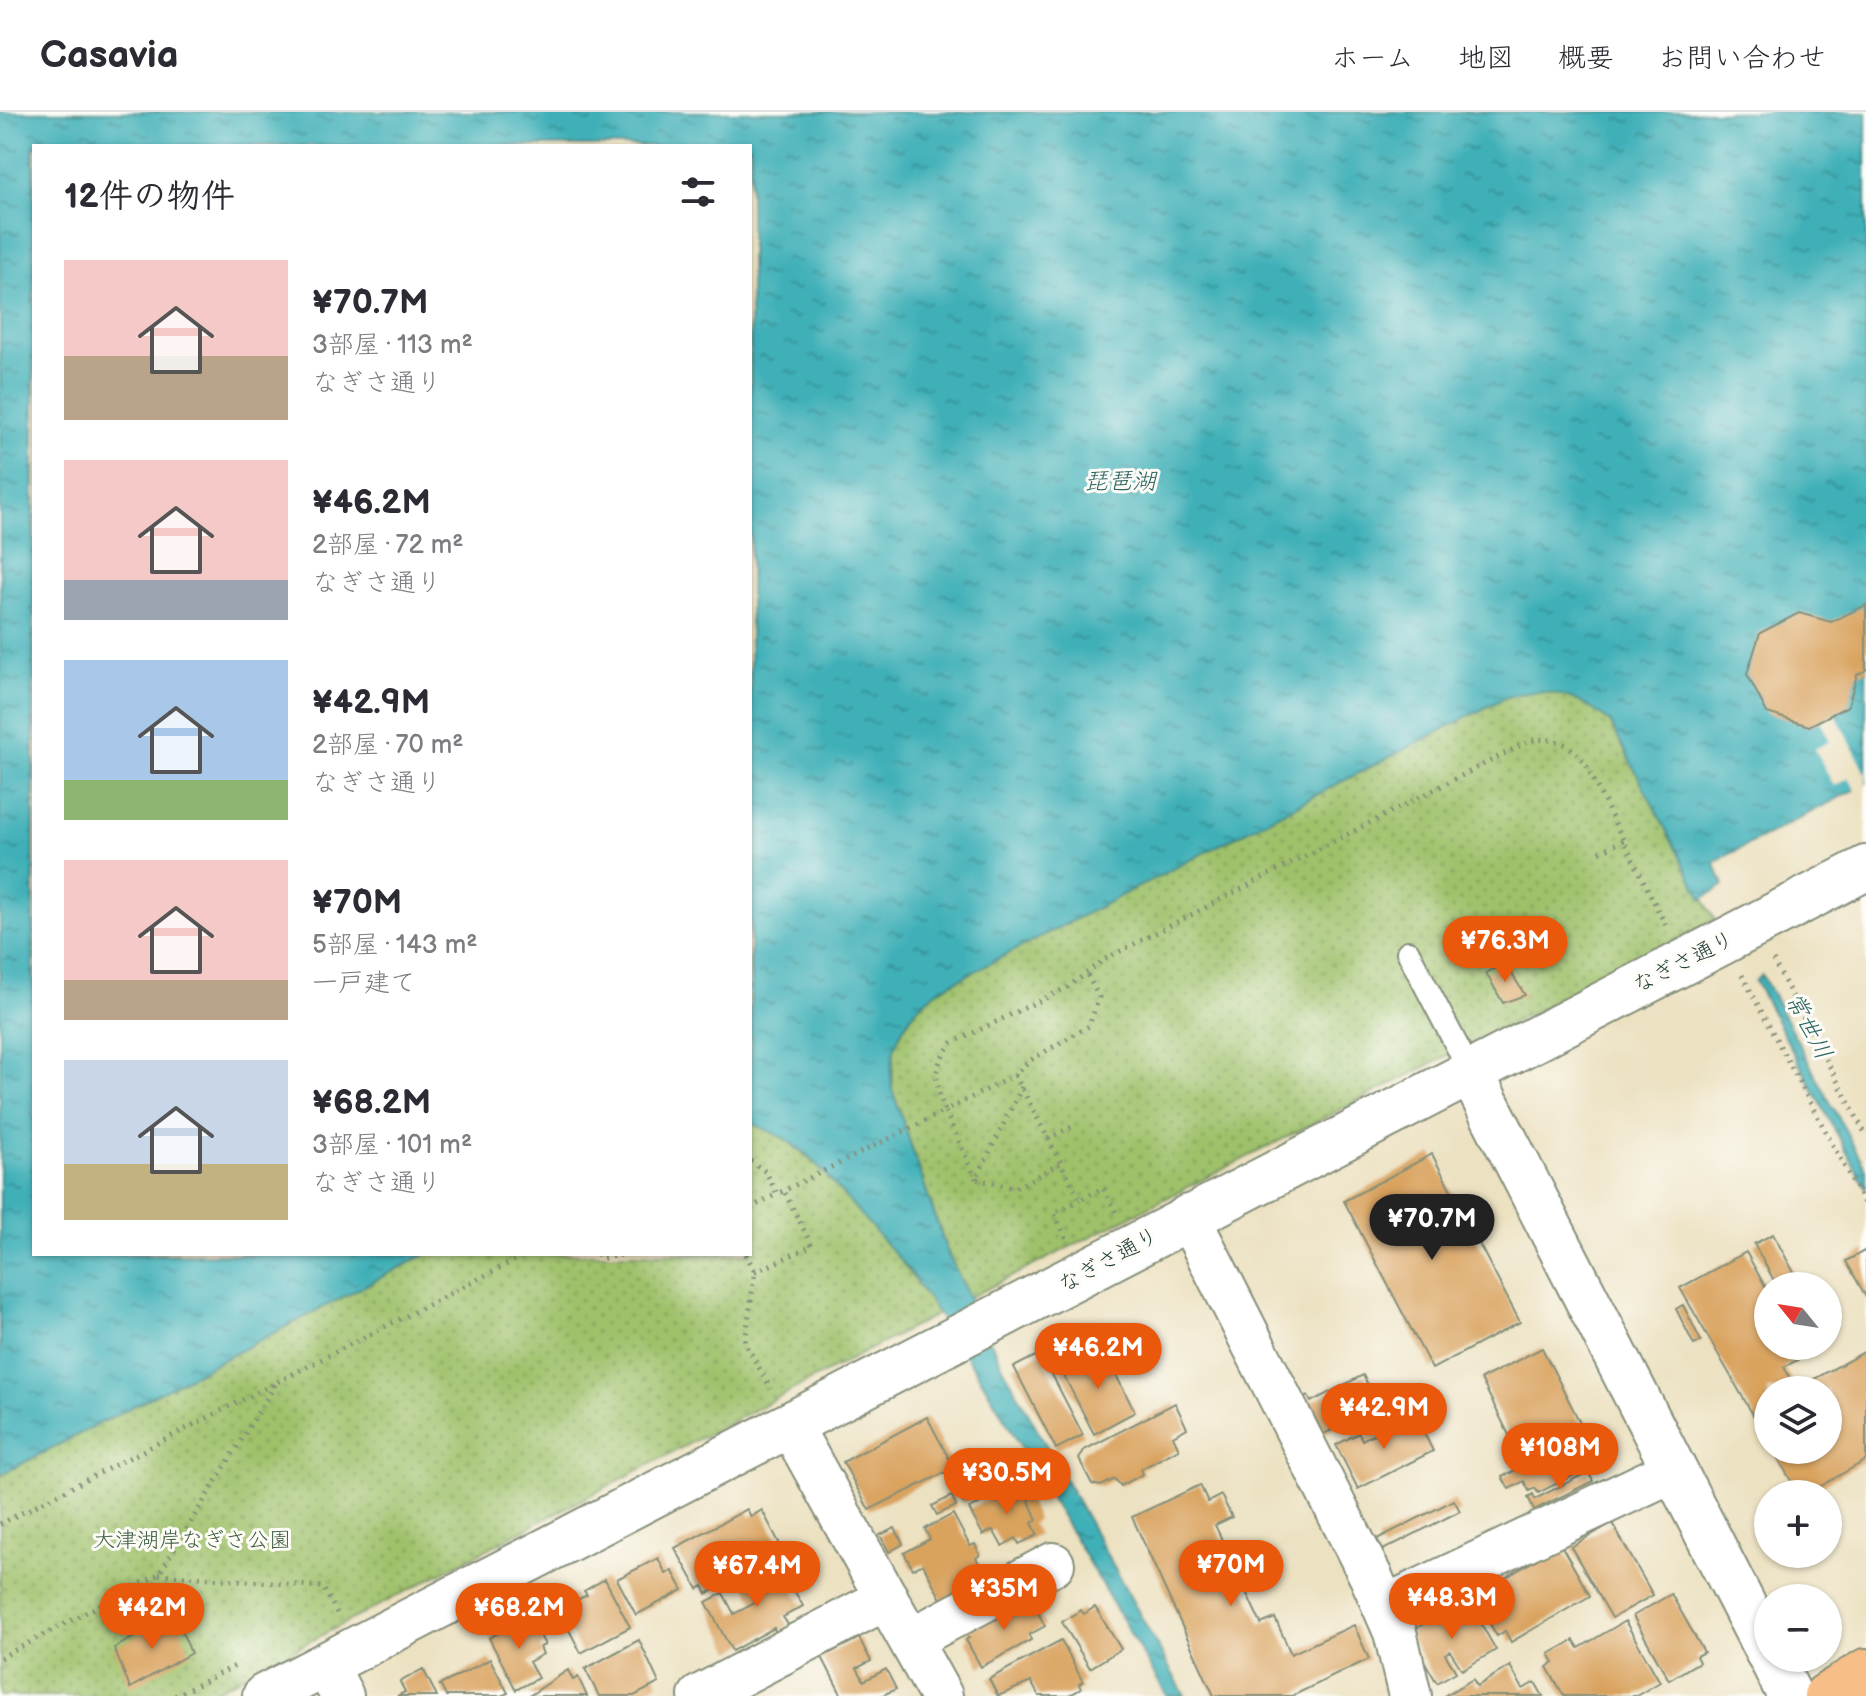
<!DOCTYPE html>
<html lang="ja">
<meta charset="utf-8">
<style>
body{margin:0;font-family:"Balsamiq Sans","Klee One",sans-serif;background:#f7f7f7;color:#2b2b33;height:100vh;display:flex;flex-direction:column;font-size:30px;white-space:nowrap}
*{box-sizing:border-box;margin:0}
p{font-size:26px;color:#7c7c81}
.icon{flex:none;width:44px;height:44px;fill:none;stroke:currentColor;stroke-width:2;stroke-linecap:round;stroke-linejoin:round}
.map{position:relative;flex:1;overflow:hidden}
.sheet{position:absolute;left:32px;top:32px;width:720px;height:1112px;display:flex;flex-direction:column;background:#fff;border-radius:0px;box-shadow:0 2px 6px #0004}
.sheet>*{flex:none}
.needle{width:52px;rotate:300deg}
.fabs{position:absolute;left:1754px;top:1160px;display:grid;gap:16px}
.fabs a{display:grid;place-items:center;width:88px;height:88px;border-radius:50%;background:#fff;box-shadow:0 2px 6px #0004;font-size:40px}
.price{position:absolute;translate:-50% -68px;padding:0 18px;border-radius:28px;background:#ea580c;color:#fff;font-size:26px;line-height:52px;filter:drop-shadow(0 2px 4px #0008)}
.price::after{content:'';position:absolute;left:50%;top:48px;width:24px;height:18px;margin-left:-12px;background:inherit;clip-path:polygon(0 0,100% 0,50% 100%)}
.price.selected{background:#222;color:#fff}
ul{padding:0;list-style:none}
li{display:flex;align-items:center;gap:24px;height:200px;padding:0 32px}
li span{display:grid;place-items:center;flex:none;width:224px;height:160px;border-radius:0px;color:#555}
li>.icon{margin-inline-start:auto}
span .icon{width:96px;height:96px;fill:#fffc;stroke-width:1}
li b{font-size:34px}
h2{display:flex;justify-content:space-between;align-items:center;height:96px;padding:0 32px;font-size:34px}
header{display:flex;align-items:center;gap:48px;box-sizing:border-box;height:112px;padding:0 40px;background:#fff;border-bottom:2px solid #e1e1e2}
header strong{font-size:38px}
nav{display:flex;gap:44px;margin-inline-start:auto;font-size:28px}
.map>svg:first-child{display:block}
.grass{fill:url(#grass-dots);stroke:#5f7f50;stroke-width:2}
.water{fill:url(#water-ripples);stroke:#2f7676;stroke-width:2}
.pier{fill:#ece1c1}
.building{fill:#d9a25d}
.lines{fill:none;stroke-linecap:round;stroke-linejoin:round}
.service-casing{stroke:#868f7a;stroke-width:26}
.minor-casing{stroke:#868f7a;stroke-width:46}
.tertiary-casing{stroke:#868f7a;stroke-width:48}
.primary-casing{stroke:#868f7a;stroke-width:48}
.path{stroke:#868f7a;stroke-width:5;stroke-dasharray:2 6;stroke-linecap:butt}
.service{stroke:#fff;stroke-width:22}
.minor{stroke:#fff;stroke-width:42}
.tertiary{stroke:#fff;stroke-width:44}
.primary{stroke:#f7be87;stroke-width:44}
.labels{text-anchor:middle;stroke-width:6;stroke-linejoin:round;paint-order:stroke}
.street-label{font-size:22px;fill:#1f3d34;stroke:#fdfcf7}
.park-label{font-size:22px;fill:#3f5e42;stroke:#fdfcf7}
.water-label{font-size:24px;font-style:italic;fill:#2a6562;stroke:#fdfcf7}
</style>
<header>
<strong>Casavia</strong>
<nav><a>ホーム</a><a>地図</a><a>概要</a><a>お問い合わせ</a></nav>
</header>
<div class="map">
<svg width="1866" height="1584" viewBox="0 0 1866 1584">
<defs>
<pattern id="grass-dots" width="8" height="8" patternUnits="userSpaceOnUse" patternTransform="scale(2)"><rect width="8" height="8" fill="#9fc16b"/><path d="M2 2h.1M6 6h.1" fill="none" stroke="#819e59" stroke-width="1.8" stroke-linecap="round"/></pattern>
<pattern id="water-ripples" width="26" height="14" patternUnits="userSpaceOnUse" patternTransform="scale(2)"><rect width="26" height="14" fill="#3fb0b8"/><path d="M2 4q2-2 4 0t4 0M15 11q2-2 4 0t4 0" fill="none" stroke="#349096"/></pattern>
</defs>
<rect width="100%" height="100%" fill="#fdfcf7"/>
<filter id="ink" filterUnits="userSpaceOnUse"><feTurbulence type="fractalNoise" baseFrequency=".0125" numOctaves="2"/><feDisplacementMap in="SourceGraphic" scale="16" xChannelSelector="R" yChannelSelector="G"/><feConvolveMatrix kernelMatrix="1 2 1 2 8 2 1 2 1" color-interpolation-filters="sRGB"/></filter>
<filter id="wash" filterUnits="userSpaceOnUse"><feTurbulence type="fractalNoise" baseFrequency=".006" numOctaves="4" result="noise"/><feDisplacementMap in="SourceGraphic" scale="32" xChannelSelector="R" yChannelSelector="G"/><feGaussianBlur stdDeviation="1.8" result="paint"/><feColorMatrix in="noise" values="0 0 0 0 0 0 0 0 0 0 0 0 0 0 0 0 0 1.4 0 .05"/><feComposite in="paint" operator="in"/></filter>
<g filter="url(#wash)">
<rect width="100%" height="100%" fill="#ece1c1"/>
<!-- grass -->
<path class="grass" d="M1527 578C1560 578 1585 589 1610 610L1715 808 969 1186 947 1139 892 977 894 936 903 916 917 896 936 879 1504 586Z
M750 1010C815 1028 901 1146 938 1202L205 1584H0V1363L426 1142H750Z"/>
<!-- water -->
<path class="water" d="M0 0H1866V672L1714 750 1724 773 1702 787 1610 610C1577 583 1545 572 1504 586L936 879 917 896 903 916 894 936 891 960 892 977 947 1140 1004 1257 1185 1584H1167L983 1270 908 1157 810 1045 784 1026 750 1010V34H34V1142H426L0 1363Z
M1762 863 1866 1057V1076L1755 869Z"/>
<!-- pier -->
<path class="pier" d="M1835 601 1866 662V677L1857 681 1849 666 1834 674 1815 637 1830 629 1820 609Z"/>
<g id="blocks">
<!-- building -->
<path class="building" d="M1866 493V558L1857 563 1848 594 1809 614 1767 601 1747 562 1760 521 1799 501 1831 510Z
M1505 851 1525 883 1503 891 1486 861Z
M1432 1042 1520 1210 1432 1257 1344 1089Z
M1773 1122 1798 1168 1787 1174H1777L1754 1132Z
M1866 1138V1185L1846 1149Z
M1746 1140 1768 1180V1234H1797L1803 1245 1784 1255 1796 1277 1866 1239V1348L1807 1382H1799L1773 1338H1828V1278H1768V1329L1680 1176Z
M1683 1193 1701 1229 1694 1233 1676 1197Z
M1102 1236 1135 1300 1094 1322 1061 1258Z
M1542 1236 1600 1350 1538 1381 1535 1376 1529 1379 1524 1369 1509 1377 1502 1365 1518 1357 1511 1344 1518 1341 1481 1267Z
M1041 1241 1083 1323 1056 1337 1014 1255Z
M1363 1263 1379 1294 1322 1323 1303 1286 1308 1284 1311 1290Z
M1175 1291 1187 1316 1173 1324 1179 1337 1141 1357 1143 1362 1121 1374 1115 1367 1101 1374 1092 1372 1079 1347 1084 1338Z
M1414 1301 1433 1339 1358 1377 1336 1333 1359 1321 1362 1328Z
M927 1305 954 1356 869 1398 843 1350Z
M1588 1360 1593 1369 1534 1398 1528 1385 1533 1382 1535 1387Z
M980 1362 989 1378 963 1391 955 1375Z
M1021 1369 1037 1408 1032 1411 1038 1423 1019 1432 1016 1426 1002 1434 993 1418 983 1423 969 1397Z
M1200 1373 1208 1390 1221 1383 1232 1405 1215 1413 1261 1512 1275 1506 1291 1542 1354 1513 1369 1547 1292 1584H1214L1132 1405Z
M952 1384 956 1394 937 1403 932 1394Z
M1454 1388 1460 1399 1383 1438 1377 1427Z
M747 1397 751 1405 762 1398 784 1440 707 1482 703 1474 698 1477 675 1436Z
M953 1402 970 1434 975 1432 980 1443 976 1446 985 1462 992 1458 995 1463 943 1491 923 1452 913 1457 904 1441 930 1427 925 1417Z
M1612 1411 1653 1483 1612 1506 1571 1435Z
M895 1416 903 1432 889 1440 880 1423Z
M1561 1433 1590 1484 1511 1530 1505 1519 1497 1524 1474 1484Z
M658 1446 666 1462 672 1458 683 1478 636 1503 617 1467Z
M780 1453 803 1494 783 1505 789 1514 776 1521 774 1516 732 1539 706 1490 723 1481 734 1502 755 1491 745 1472Z
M605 1467 630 1515 581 1541 556 1493 574 1482 577 1488 587 1483 584 1479Z
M1671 1482 1704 1540 1696 1544 1699 1550 1669 1568 1633 1504Z
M1030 1485 1045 1514 1029 1523 1031 1528 981 1555 966 1528 969 1526 965 1520Z
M1462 1490 1471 1504 1475 1501 1496 1538 1462 1558 1450 1539 1445 1542 1456 1560 1437 1571 1408 1521Z
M1095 1495 1121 1537 1090 1556 1062 1510 1081 1498 1084 1502Z
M175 1503 191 1541 130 1576 114 1536Z
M530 1504 545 1533 540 1535 543 1542 529 1550 538 1566 516 1578 489 1526Z
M1625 1509 1660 1570 1636 1584H1564L1547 1555 1554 1550 1549 1542 1574 1528 1579 1536Z
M859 1526 871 1549 857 1556 864 1569 886 1557 896 1577 881 1584H842L822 1545Z
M639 1528 659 1571 634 1584H599L585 1557Z
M1061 1528 1083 1570 1079 1572 1081 1577 1068 1584H1039L1031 1570 998 1584 989 1567Z
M490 1547 508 1581 501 1584H446L440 1573Z
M1510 1554 1523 1577 1535 1570 1543 1584H1444L1473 1567 1477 1574Z
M423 1557 437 1584H397L405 1580 400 1570Z
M568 1558 573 1568 578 1565 587 1584H529Z"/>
</g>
</g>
<g filter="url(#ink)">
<use href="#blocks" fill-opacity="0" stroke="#868f7a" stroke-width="2"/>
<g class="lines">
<!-- service casing -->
<g class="service-casing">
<path id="service" d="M1408 840 1470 959"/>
</g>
<!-- minor casing -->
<g class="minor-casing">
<path id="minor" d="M1188 1104 1371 1465 1395 1520 1410 1584
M790 1313 941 1584
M1384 1495 1674 1358
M910 1528 1053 1452
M326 1553 342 1584
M700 1584 887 1486"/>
</g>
<!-- tertiary casing -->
<g class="tertiary-casing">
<path id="tertiary" d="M1470 959 1768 1541
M1771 1546 1790 1584
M265 1584 1866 756"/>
</g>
<!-- primary casing -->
<g class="primary-casing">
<path id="primary" d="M1826 1584 1866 1559"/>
</g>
<!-- path -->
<path class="path" d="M1600 740 1624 728
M1773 848 1866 1023
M1742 863 1866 1095
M1015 963 1080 1088 1103 1076 1116 1100
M1022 975 976 1067 1015 1076 1061 1051
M1048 1027 1073 1014
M750 1049 766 1060 777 1082 945 999C935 971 931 955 952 931L1068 875 1105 847 1531 628C1556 626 1568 630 1584 649L1666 814
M976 1067 945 999 1015 963 1029 949 1089 914 1099 885 1086 861
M750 1096 777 1082
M1066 1126 1054 1101 1080 1088
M598 1142 601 1147 626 1142
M746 1142 755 1160 745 1231 771 1277
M755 1160 812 1134 784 1079
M0 1412 527 1142
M159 1462 323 1475 337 1501
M0 1546 159 1462 278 1268
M175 1584 235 1554"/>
<!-- service -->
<use href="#service" class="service"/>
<!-- minor -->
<use href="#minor" class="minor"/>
<!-- tertiary -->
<use href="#tertiary" class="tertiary"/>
<!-- primary -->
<use href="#primary" class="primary"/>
</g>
</g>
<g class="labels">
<!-- street labels -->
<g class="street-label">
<text transform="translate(1683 849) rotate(-27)" y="8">なぎさ通り</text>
<text transform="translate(1108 1147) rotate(-29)" y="8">なぎさ通り</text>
</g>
<!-- park labels -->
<g class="park-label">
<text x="192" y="1435">大津湖岸なぎさ公園</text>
</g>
<!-- water labels -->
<g class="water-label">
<text x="1120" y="377">琵琶湖</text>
<text transform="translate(1809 914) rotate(62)" y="8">常世川</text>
</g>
</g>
</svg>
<div class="fabs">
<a><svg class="needle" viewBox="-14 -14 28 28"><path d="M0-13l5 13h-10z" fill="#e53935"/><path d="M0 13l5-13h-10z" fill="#7c7c81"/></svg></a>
<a><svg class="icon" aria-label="layers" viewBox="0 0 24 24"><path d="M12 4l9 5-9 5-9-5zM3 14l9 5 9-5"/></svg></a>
<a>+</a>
<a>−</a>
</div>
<b class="price" style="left:1505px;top:872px">¥76.3M</b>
<b class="price selected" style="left:1432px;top:1150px">¥70.7M</b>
<b class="price" style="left:1098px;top:1279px">¥46.2M</b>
<b class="price" style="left:1384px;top:1339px">¥42.9M</b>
<b class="price" style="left:1560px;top:1379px">¥108M</b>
<b class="price" style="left:1007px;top:1404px">¥30.5M</b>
<b class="price" style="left:1231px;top:1496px">¥70M</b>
<b class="price" style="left:757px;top:1497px">¥67.4M</b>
<b class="price" style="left:1004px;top:1520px">¥35M</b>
<b class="price" style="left:1452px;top:1529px">¥48.3M</b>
<b class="price" style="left:152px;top:1539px">¥42M</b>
<b class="price" style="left:519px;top:1539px">¥68.2M</b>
<section class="sheet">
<h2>12件の物件<svg class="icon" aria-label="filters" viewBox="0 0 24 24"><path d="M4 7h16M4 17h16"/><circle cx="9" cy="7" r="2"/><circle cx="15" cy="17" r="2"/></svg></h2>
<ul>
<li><span style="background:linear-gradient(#f6c9c9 60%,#b9a48a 0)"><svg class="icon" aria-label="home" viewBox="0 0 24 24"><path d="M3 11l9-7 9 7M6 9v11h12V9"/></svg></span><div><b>¥70.7M</b><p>3部屋 · 113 m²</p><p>なぎさ通り</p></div></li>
<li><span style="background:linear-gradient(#f6c9c9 75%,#9aa5b1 0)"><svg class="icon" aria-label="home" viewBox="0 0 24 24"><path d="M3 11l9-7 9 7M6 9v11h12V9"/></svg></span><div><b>¥46.2M</b><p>2部屋 · 72 m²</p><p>なぎさ通り</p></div></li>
<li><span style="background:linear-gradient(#a9c7e8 75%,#8fb573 0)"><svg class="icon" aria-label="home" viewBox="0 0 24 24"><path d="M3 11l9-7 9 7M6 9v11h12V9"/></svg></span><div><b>¥42.9M</b><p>2部屋 · 70 m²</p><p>なぎさ通り</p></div></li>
<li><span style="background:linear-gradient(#f6c9c9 75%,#b9a48a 0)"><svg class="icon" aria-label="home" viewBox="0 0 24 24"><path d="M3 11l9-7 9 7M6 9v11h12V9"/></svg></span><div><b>¥70M</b><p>5部屋 · 143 m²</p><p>一戸建て</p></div></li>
<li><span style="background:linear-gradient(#c9d6e8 65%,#c2b280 0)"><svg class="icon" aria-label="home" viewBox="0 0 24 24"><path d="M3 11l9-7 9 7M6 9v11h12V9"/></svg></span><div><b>¥68.2M</b><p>3部屋 · 101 m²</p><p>なぎさ通り</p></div></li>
</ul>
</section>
</div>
